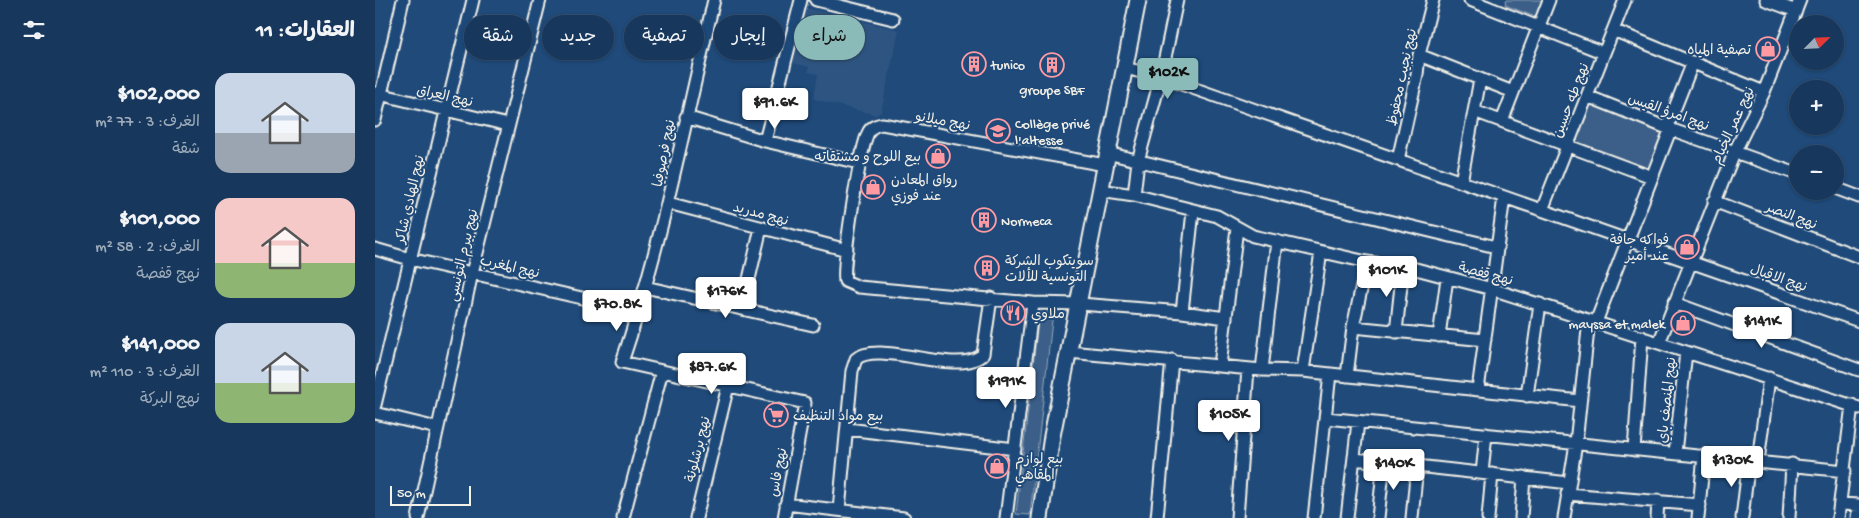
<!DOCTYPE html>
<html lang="ar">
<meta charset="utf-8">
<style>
body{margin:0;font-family:"Gochi Hand","Playpen Sans Arabic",sans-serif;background:#203f62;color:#f1f3f6;direction:rtl;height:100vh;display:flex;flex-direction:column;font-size:19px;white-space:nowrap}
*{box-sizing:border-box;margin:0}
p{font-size:16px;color:#9eacbb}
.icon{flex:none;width:28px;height:28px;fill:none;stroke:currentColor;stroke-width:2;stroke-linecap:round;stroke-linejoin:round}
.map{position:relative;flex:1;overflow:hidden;direction:ltr}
.sheet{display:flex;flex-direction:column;background:#17385c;width:375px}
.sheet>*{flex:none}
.hud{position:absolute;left:15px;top:15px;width:475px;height:45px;direction:rtl;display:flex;gap:10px}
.needle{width:32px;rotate:66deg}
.buttons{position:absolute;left:1414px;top:15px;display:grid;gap:10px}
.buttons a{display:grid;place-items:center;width:55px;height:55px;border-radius:50%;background:#17385c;box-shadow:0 1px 4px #0004,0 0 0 1px #365272;font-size:25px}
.scale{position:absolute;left:15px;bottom:12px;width:81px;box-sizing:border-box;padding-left:5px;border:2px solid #f4f1e8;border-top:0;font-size:14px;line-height:18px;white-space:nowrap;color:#f4f1e8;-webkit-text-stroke:4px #1f4a7a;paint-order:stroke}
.price{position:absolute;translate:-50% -42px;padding:0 11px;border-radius:5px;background:#fff;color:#222;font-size:16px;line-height:32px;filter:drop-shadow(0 1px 2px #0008)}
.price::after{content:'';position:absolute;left:50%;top:30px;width:15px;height:11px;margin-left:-8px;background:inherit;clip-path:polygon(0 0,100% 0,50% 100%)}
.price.active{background:#8bbbb9;color:#111}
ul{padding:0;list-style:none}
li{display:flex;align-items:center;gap:15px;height:125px;padding:0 20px}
li span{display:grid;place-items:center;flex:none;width:140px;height:100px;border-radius:15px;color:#555}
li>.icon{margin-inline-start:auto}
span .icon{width:60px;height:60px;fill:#fffc;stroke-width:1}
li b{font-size:21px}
h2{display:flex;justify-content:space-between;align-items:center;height:60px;padding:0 20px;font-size:21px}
.pill{padding:0 18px;border-radius:22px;background:#17385c;box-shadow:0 1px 4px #0004,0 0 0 1px #365272;font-size:18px;line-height:45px}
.pill.active{background:#8bbbb9;color:#111}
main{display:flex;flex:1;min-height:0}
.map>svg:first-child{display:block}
.built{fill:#2d5581}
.green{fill:#3a5f88;stroke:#97a8b8}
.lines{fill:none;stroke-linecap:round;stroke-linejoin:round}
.minor-casing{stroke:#f4f1e8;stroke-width:15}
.major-casing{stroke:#f4f1e8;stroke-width:19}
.minor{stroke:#1f4a7a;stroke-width:11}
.major{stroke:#1f4a7a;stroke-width:15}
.labels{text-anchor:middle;stroke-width:4;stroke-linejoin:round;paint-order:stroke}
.poi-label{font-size:14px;fill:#f4f1e8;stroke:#1f4a7a;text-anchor:start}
.street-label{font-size:14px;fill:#f4f1e8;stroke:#1f4a7a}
</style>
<main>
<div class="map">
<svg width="1484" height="518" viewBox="0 0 1484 518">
<rect width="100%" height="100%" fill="#1f4a7a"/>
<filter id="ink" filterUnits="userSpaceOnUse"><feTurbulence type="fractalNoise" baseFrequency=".02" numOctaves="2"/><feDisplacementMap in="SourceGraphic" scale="10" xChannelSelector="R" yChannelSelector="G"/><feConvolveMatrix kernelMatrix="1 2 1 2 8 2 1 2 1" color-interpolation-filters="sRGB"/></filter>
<g filter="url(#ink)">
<!-- built -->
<path class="built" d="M430 8 524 30 506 112 501 115 439 99 443 74 433 72 434 67 418 63 428 19 425 18Z"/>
<!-- green -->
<path class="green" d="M1131 0H1169L1163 18 1130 5Z
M1213 98 1293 129 1275 175 1195 144Z
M678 312 655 515 641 514 664 313Z"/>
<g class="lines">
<!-- minor casing -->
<g class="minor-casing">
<path id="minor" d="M339 0C310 121 287 244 247 362L430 403 409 518
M441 0 518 19
M1095 0 1229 53
M1391 0 1421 11
M1238 30 1389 92
M1044 55 1138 92
M750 68 786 77 1484 321
M0 93 133 125
M1212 96 1292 128 1422 174
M1099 111 1277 177
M311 117 390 141 484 163
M0 120 28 0
M1127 121 1174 0
M1292 128 1318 62
M390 141 426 0
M732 153 1121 247
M1023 160 1042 75 1044 55 1058 0
M730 165 507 124C502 125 497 126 494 131 485 146 467 265 470 281L484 287 658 303 705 304 807 312 851 318
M1086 182 1105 79
M1460 188 1484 197
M725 190 759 195 842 216 878 236 992 262 1041 269 1117 289 1484 408
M759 195 763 161 786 77 802 0
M1339 201 1484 257
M293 203 472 250
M1167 210 1250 0
M0 249 35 259 264 311
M270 287 438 325
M1299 303 1484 370
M367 309 386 228
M807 312 818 211
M1221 322 1296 128
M978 327 1110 340
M1021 332 1028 267
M1064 336 1072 278
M1284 343 1360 151 1389 92 1425 0
M694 352 887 370 928 371 1205 401
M845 365 862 228
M887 370 902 241
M928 371 946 252
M972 376 978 327 992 262
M1103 390 1129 197
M1152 396 1165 304
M0 405 98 0
M0 413 62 428
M951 418 1470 471
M472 429 640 449
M1259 450 1267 337
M1300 453 1311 352
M979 459 1194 483
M1383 461 1394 378
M1107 473 1111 434
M1192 494 1325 505
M411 504 529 518
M1466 504 1484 505
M464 510 477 371 481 359C504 339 585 378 608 354L616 298
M43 518 97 273 165 0
M248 518 287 371
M321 518 353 386
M631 518 658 303
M782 518 797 360
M862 518 873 369
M939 518 955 374
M972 518 983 422
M1003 518 1009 462
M1037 518 1042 466
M1113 518 1117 474
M1146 518 1149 477
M1189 518 1201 443 1214 320
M1282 518 1283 500
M1323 518 1329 455
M1367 518 1374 460
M1414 518 1417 464
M1463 518 1477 405
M1482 518 1483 505"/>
</g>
<!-- major casing -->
<g class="major-casing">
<path id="major" d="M665 518 677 436 763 0"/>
</g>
<!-- minor -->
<use href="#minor" class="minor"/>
<!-- major -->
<use href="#major" class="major"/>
</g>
</g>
<!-- icons -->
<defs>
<g id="shop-ring" transform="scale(1.25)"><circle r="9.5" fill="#1f4a7a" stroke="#ff9aa2" stroke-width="1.5"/><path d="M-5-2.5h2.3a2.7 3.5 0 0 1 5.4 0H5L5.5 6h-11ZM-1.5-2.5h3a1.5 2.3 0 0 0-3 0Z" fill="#ff9aa2"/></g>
<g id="building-ring" transform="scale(1.25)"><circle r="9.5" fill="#1f4a7a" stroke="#ff9aa2" stroke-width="1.5"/><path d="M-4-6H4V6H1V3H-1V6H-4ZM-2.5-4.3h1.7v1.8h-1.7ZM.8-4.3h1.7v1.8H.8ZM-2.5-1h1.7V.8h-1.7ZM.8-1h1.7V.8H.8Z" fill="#ff9aa2"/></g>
<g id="school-ring" transform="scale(1.25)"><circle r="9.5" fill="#1f4a7a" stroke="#ff9aa2" stroke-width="1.5"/><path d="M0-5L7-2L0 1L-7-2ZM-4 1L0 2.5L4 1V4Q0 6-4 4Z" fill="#ff9aa2"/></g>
<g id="restaurant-ring" transform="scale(1.25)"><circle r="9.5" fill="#1f4a7a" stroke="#ff9aa2" stroke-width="1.5"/><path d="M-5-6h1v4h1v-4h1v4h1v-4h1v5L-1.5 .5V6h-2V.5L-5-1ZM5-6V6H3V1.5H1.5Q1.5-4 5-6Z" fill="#ff9aa2"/></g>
<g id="supermarket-ring" transform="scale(1.25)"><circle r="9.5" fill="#1f4a7a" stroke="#ff9aa2" stroke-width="1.5"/><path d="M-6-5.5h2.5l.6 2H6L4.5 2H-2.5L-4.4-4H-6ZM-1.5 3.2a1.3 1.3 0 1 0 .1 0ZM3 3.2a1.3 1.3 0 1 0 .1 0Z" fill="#ff9aa2"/></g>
</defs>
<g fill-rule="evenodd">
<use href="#shop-ring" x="1393" y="49"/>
<use href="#building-ring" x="599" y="64"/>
<use href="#building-ring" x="677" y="65"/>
<use href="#school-ring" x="623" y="131"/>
<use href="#shop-ring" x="563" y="156"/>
<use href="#shop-ring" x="498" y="187"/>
<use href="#building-ring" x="609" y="220"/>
<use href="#shop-ring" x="1312" y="247"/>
<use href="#building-ring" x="612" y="268"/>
<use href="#restaurant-ring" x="638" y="313"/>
<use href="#shop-ring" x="1308" y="323"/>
<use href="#supermarket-ring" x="401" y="415"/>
<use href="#shop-ring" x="622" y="466"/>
</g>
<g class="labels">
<!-- poi labels -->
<g class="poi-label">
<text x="1376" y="54" text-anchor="end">تصفية المياه</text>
<text x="616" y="69">tunico</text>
<text x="677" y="94" text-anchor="middle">groupe SBF</text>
<text x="640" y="128">Collège privé<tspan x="640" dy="16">l'altesse</tspan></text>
<text x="546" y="161" text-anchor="end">بيع اللوح و مشتقاته</text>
<text x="516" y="184">رواق المعادن<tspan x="516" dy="16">عند فوزي</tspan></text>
<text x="626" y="225">Normeca</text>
<text x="1294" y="244" text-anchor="end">فواكه جافة<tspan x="1294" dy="16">عند أمير</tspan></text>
<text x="630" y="265">سويتكوب الشركة<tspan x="630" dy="16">التونسية للألات</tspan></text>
<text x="656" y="318">ملاوي</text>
<text x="1290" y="328" text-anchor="end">mayssa et malek</text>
<text x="418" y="420">بيع مواد التنظيف</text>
<text x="640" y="463">بيع لوازم<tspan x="640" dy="16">المقاهي</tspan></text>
</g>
<!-- street labels -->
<g class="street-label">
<text transform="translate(1026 77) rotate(-78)" y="5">نهج نجيب محفوظ</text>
<text transform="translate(70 95) rotate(13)" y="5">نهج العراق</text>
<text transform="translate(1195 100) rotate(-69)" y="5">نهج طه حسين</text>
<text transform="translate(1294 111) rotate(20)" y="5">نهج امرؤ القيس</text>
<text transform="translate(568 120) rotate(10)" y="5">نهج ميلانو</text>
<text transform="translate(1357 125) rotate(-65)" y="5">نهج عمر الخيام</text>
<text transform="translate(288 153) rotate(-79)" y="5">نهج فرصوفيا</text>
<text transform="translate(34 199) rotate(-77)" y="5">نهج الهادي شاكر</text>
<text transform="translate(386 213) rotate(15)" y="5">نهج مدريد</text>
<text transform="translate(1417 215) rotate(21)" y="5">نهج النصر</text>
<text transform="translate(87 255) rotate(-77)" y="5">نهج بيرم التونسي</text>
<text transform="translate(135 266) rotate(13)" y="5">نهج المغرب</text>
<text transform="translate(1111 273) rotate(15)" y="5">نهج قفصة</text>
<text transform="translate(1404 277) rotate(19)" y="5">نهج الاقبال</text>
<text transform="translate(1291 400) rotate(-84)" y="5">نهج المنصف باي</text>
<text transform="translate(322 449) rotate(-76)" y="5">نهج برشلونة</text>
<text transform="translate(402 472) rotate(-79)" y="5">نهج فاس</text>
</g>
</g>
</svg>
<div class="buttons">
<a><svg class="needle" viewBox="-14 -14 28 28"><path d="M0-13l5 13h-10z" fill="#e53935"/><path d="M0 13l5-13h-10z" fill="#9eacbb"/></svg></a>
<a>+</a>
<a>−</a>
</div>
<div class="scale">50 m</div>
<b class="price active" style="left:793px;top:100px">$102K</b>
<b class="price" style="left:400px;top:130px">$91.6K</b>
<b class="price" style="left:1012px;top:298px">$101K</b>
<b class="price" style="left:351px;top:319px">$176K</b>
<b class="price" style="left:242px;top:332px">$70.8K</b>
<b class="price" style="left:1387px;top:349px">$141K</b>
<b class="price" style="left:337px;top:395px">$87.6K</b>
<b class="price" style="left:631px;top:409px">$191K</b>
<b class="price" style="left:854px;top:442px">$105K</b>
<b class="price" style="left:1357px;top:488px">$130K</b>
<b class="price" style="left:1019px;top:491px">$140K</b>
<div class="hud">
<a class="pill active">شراء</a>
<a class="pill">إيجار</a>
<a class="pill">تصفية</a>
<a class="pill">جديد</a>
<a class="pill">شقة</a>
</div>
</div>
<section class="sheet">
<h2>العقارات: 11<svg class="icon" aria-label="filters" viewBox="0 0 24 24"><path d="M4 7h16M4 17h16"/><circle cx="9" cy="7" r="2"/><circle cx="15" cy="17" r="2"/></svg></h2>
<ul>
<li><span style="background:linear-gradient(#c9d6e8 60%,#9aa5b1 0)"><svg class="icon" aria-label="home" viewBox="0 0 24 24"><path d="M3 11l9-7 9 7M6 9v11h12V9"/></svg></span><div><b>$102,000</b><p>الغرف: 3 · 77 m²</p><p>شقة</p></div></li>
<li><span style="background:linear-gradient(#f6c9c9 65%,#8fb573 0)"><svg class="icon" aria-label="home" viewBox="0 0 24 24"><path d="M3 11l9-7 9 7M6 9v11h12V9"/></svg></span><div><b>$101,000</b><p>الغرف: 2 · 58 m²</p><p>نهج قفصة</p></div></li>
<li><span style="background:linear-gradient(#c9d6e8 60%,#8fb573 0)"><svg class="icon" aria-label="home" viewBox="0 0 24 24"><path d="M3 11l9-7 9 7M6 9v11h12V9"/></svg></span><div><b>$141,000</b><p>الغرف: 3 · 110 m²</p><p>نهج البركة</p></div></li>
</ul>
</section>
</main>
